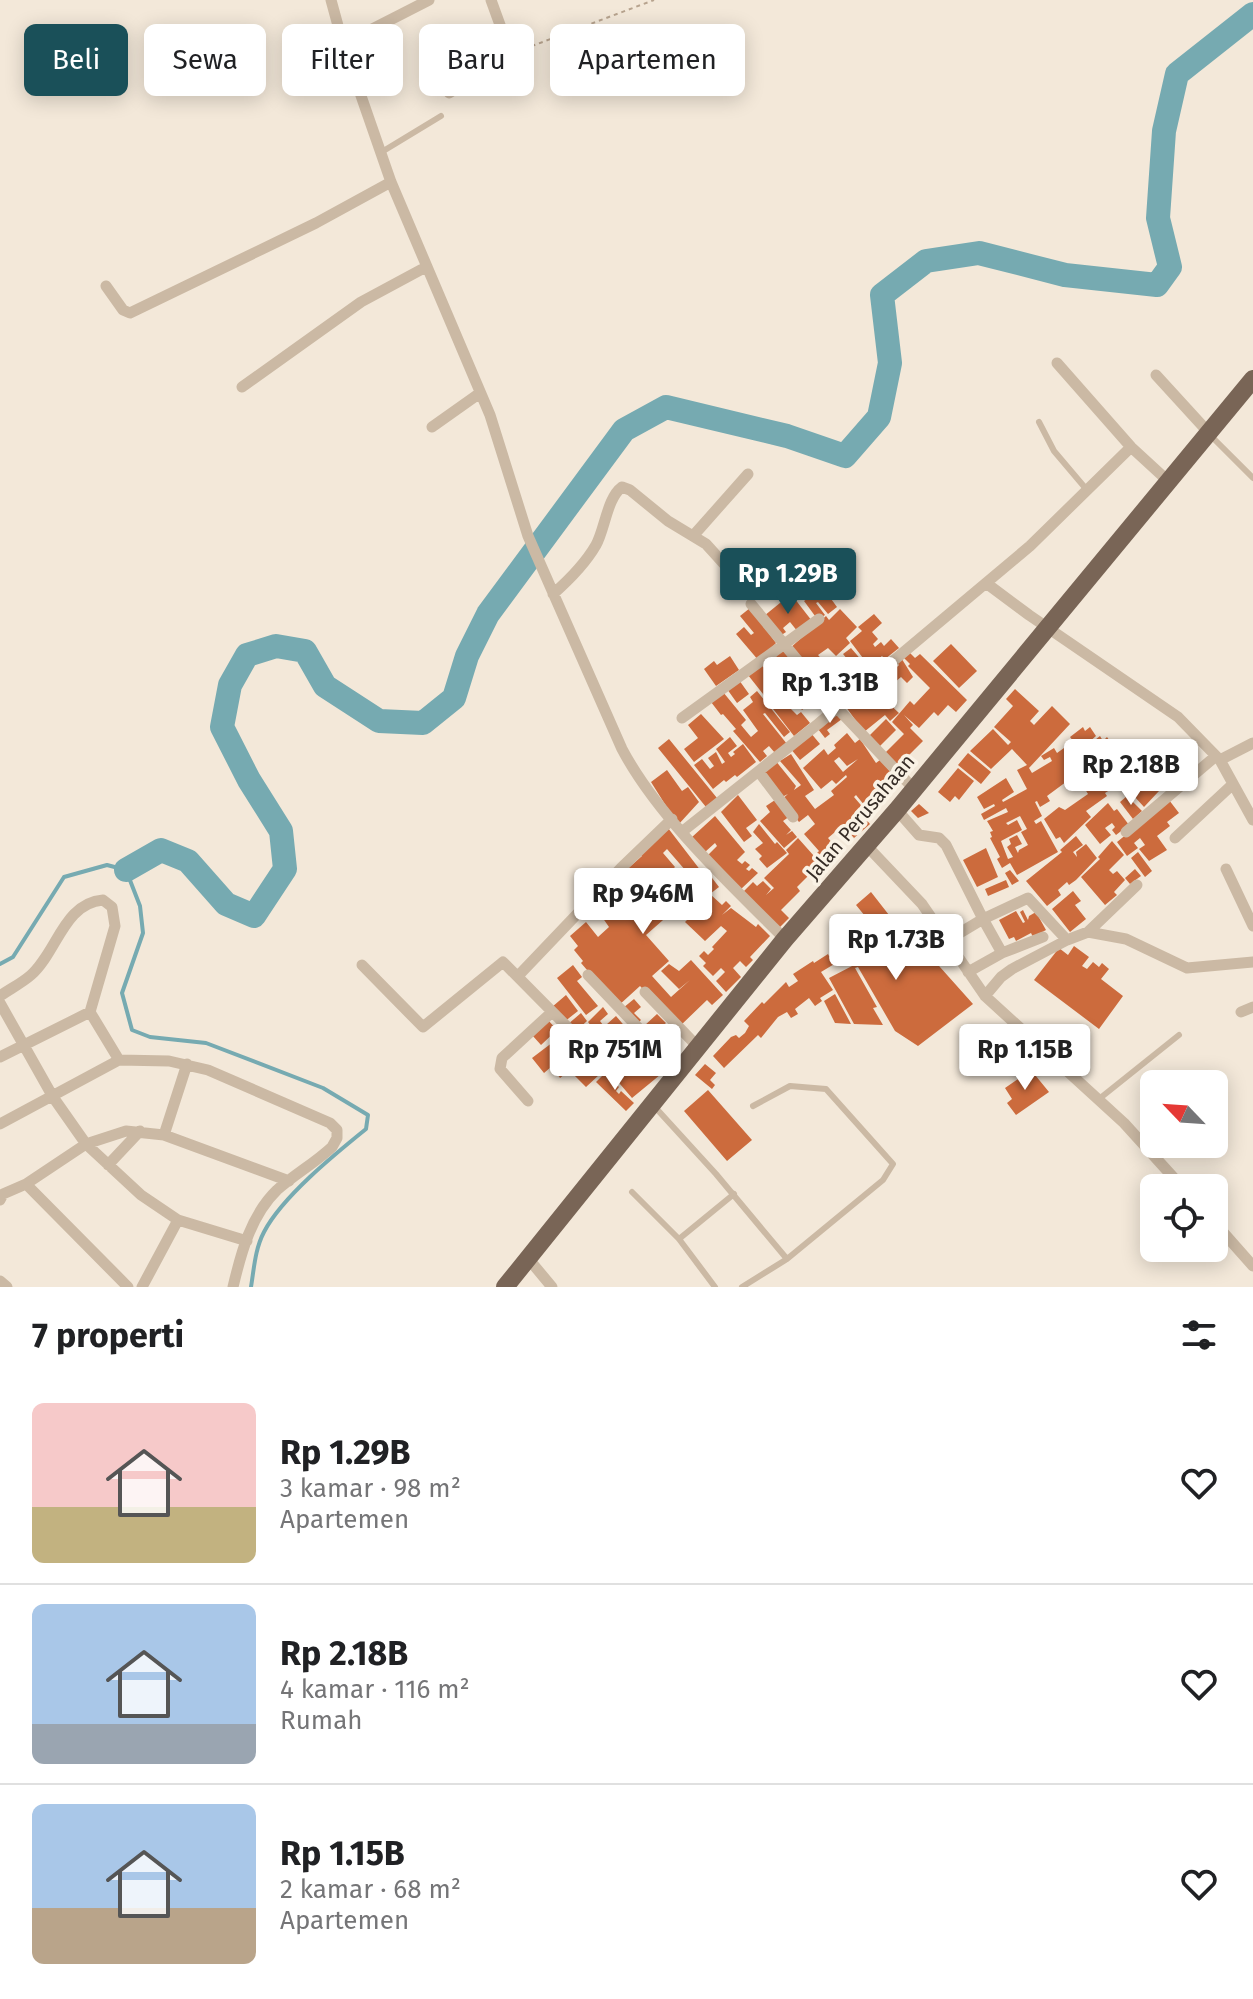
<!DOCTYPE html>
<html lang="id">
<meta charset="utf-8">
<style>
body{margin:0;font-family:"Fira Sans",sans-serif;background:#f2f2f2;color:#202124;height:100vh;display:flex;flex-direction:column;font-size:30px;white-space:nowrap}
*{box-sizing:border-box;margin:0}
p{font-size:26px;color:#757577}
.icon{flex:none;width:44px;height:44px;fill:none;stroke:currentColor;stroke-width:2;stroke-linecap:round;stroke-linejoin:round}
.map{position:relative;height:1287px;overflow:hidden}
.panel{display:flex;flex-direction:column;background:#fff;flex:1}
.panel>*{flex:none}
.hud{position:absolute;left:24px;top:24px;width:800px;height:72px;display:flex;gap:16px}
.needle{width:52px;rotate:295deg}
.controls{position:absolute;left:1140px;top:1070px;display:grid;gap:16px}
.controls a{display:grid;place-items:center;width:88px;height:88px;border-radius:12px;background:#fff;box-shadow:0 4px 20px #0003;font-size:40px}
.price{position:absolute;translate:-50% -68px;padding:0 18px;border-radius:8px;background:#fff;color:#222;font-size:26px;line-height:52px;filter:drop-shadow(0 2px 4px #0008)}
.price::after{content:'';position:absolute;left:50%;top:48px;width:24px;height:18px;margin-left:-12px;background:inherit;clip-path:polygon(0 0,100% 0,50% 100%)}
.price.selected{background:#1a5059;color:#fff}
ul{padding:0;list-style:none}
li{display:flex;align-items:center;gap:24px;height:200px;padding:0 32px}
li+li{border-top:2px solid #e0e0e0}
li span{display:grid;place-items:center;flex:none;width:224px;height:160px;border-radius:12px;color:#555}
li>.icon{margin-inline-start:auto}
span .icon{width:96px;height:96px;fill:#fffc;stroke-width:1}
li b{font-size:34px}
h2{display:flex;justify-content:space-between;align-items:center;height:96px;padding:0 32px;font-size:34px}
.tag{padding:0 28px;border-radius:12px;background:#fff;box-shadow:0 4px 20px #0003;font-size:28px;line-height:72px}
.tag.selected{background:#1a5059;color:#fff}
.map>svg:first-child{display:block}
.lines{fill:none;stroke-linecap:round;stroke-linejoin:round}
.stream{stroke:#76aab1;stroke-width:4}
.river{stroke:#76aab1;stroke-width:24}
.building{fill:#cc6b3d;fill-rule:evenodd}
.path{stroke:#b7a38e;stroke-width:2;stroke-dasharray:4 4;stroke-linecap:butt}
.lane{stroke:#cbb9a4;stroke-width:6}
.street{stroke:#cbb9a4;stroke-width:11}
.primary{stroke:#796556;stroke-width:18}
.labels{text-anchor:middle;stroke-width:7;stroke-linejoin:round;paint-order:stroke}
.street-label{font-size:20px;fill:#362c26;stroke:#faf2e5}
</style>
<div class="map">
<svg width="1253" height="1287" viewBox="0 0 1253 1287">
<rect width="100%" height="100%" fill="#f3e8d9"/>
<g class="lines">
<!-- stream -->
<path class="stream" d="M0 964 13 957 64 877 107 865 126 870 140 906 143 933 122 993 132 1030 150 1037 206 1043 323 1088 368 1115 366 1129C335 1154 282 1197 264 1232 255 1249 254 1269 251 1287"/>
<!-- river -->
<path class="river" d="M126 870 161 850 188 861 226 904 254 916 285 869 281 831 249 780 222 727 230 685 247 655 276 646 305 651 325 686 379 721 423 723 454 698 467 656 488 614 624 430 666 407 787 436 845 456 879 417 890 363 882 295 926 261 979 253 1065 275 1157 285 1170 267 1158 218 1164 131 1177 74 1253 14"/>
</g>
<!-- building -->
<path class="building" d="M823 588 837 607 828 614 818 602 816 603 825 615 818 620 804 601Z
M791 594 812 621 798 632 790 622 783 628 786 632 780 636 764 616Z
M750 608 776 643 759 661 736 634 744 627 751 635 754 633 740 616Z
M840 609 857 627 846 638 850 643 836 656 828 648 818 655 829 667 837 660 854 678 841 690 825 671 818 676 789 649 826 616 829 620Z
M874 614 882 623 872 632 878 639 873 644 875 647 881 642 884 646 891 639 899 648 885 659 882 656 877 660 879 664 872 670 850 641 862 631 858 627Z
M951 644 977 671 959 688 933 661Z
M784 647 827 700 818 707 813 701 802 710 793 698 803 689 775 655Z
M851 648 869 669 861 676 843 654Z
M907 650 915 658 920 654 967 700 956 712 948 705 938 716 934 712 919 728 904 715 913 725 910 728 923 741 908 756 915 763 904 774 884 754 904 734 892 722 910 701 914 705 930 688 908 666 910 664 902 656Z
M730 656 739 670 716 686 704 669 714 661 717 665Z
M900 656 913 677 907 683 901 677 894 683 885 673 893 665 896 668 899 665 895 661Z
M761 664 780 688 767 699 748 675Z
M739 680 749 694 737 703 727 689Z
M794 683 798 688 785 703 797 715 801 712 810 723 794 736 770 705Z
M869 685 899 713 890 721 885 715 864 732 846 707 853 701 857 706 859 704 854 698Z
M1015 689 1039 711 1030 721 1034 725 1052 706 1070 724 1029 768 1032 773 1052 761 1050 757 1044 760 1041 756 1054 748 1057 753 1071 743 1088 767 1100 757 1104 762 1091 743 1100 736 1103 741 1107 737 1114 747 1119 743 1138 769 1133 773 1125 762 1118 767 1127 779 1105 793 1107 796 1086 811 1091 817 1064 843 1060 837 1056 839 1044 819 1059 807 1065 810 1088 794 1085 789 1099 778 1097 775 1082 786 1074 776 1047 796 1050 801 1040 807 1037 801 1035 802 1042 816 1034 821 1036 824 1041 821 1058 852 1017 875 1010 863 1002 868 997 859 1000 857 990 838 992 837 990 832 993 831 987 821 1008 812 1006 808 984 820 981 814 995 806 994 804 984 809 977 797 1006 778 1014 792 1002 800 1003 802 1027 789 1017 770 1027 765 1012 749 991 769 970 751 993 729 1008 745 1011 742 994 727 1013 706 1006 699ZM1020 816 1027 829 1021 832 1028 845 1019 850 1018 853 1015 847 1022 844 1017 835 1009 839 1011 844 1007 847 1013 857 1008 859 1001 841 1022 830 1017 820 1008 825 1006 823Z
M757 691 790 732 784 737 765 713 763 714 787 744 775 753 769 746 763 751 767 756 760 762 733 731 736 729 723 714 721 715 711 702 723 692 746 720 741 725 751 737 758 731 743 710 753 702 750 697Z
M838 713 842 719 827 730 830 734 825 738 818 729Z
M701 714 724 739 694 762 684 749 698 738 688 725Z
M886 719 896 730 878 748 868 737Z
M1083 727 1085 731 1090 727 1096 736 1088 743 1099 756 1090 763 1070 737Z
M810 732 820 744 800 760 790 748Z
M847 733 855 743 860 739 876 763 880 760 896 778 865 806 856 795 854 797 866 811 862 815 870 824 854 838 848 831 840 838 835 832 828 838 839 851 823 865 821 863 797 887 800 891 781 910 789 918 778 929 742 893 753 882 757 886 763 881 771 889 766 895 774 888 764 878 789 854 786 850 798 838 814 856 819 851 804 834 815 824 808 815 799 822 781 800 788 794 782 797 760 772 775 760 796 786 794 790 801 785 780 761 791 754 814 790 805 796 815 809 834 795 831 791 847 777 846 775 836 784 832 780 821 789 803 768 824 749 828 755 836 748 834 745ZM839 757 847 766 858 759 843 772 834 761Z
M730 737 737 746 728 753 731 757 735 754 733 752 743 744 756 762 737 777 735 775 726 782 724 780 713 789 694 765 702 759 710 769 714 766 708 758 716 752 722 764 725 762 716 749Z
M669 739 717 798 706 807 658 748Z
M968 753 991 772 981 784 958 765Z
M958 768 974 781 959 800 955 796 950 802 938 792Z
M1140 769 1159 791 1144 807 1123 784Z
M667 770 682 791 688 787 699 802 678 825 651 782Z
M738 795 757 820 746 828 752 836 744 842 721 812Z
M1127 796 1142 811 1133 819 1120 802Z
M775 800 790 816 783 821 791 830 786 835 792 831 797 837 784 848 760 821 770 812 766 806Z
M1169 800 1179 813 1167 822 1170 826 1157 836 1167 850 1149 861 1139 849 1145 845 1140 838 1134 843 1138 848 1127 856 1117 842Z
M1108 803 1114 811 1117 809 1129 825 1116 835 1112 830 1115 827 1112 823 1105 828 1111 835 1100 844 1085 825Z
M919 804 929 813 918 818 911 811Z
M715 816 745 852 737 860 742 864 745 861 750 865 746 869 749 871 752 868 758 873 740 890 707 856 717 846 715 843 705 852 691 838Z
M759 824 775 844 777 842 787 853 767 868 759 859 762 856 755 849 763 843 753 832Z
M668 828 701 871 692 878 667 849 663 853 675 867 667 875 676 886 660 900 671 913 646 935 669 961 652 976 671 997 690 980 679 989 661 971 669 964 679 971 691 960 723 995 712 1005 707 1000 679 1027 640 986 618 1006 581 963 583 961 574 950 578 946 570 936 586 922 598 937 609 927 593 904 599 894 642 856 639 853Z
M1076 836 1083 845 1073 852 1077 857 1076 852 1086 844 1097 858 1076 880 1069 885 1067 882 1058 890 1061 895 1047 906 1026 881 1062 852 1060 850Z
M1112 841 1124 855 1109 870 1113 874 1117 871 1125 880 1114 892 1117 895 1105 905 1081 877 1100 859 1098 857Z
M986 848 998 877 977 887 963 860Z
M1138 852 1152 871 1145 877 1131 858Z
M1135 869 1141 876 1130 884 1125 878Z
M706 870 719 887 710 894 722 905 726 901 731 906 722 915 731 908 756 927 758 924 770 936 750 957 753 960 746 967 740 961 733 968 741 977 726 992 716 981 725 972 721 968 713 976 703 966 706 963 699 956 704 951 708 955 714 949 712 947 727 931 721 926 705 941 685 922 703 904 701 903 696 896 682 910 675 902 691 892 687 886Z
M1010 870 1019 881 1012 885 1005 873Z
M1006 880 1009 887 988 896 985 889Z
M1073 891 1081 901 1075 905 1086 919 1070 932 1052 909Z
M871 892 889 915 881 922 885 927 878 932 856 905Z
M1023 910 1028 920 1029 916 1036 912 1046 930 1033 937 1031 933 1016 941 1014 937 1009 939 999 920 1016 911 1023 923 1025 922 1020 912Z
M858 914 874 936 898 920 973 1004 918 1046 895 1031 858 967 855 968 877 1007 873 1008 883 1025 854 1024 829 978 854 965 851 956 835 932Z
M1074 946 1089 957 1082 966 1087 969 1093 962 1099 967 1102 963 1109 969 1101 979 1123 996 1099 1029 1034 980 1059 948 1068 955Z
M840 949 846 957 821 972 833 990 820 998 822 1001 815 1006 809 998 795 1009 798 1014 791 1018 787 1012 778 1017 761 1038 758 1035 724 1068 713 1056 731 1037 736 1035 739 1038 745 1033 749 1026 744 1021 762 1002 764 1004 786 982 789 987 798 981 793 974 813 961 814 963 828 954 829 956Z
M573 965 582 977 577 981 598 1006 586 1015 557 978Z
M835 994 851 1024 835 1023 824 1001Z
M566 995 578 1011 564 1022 552 1007Z
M634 999 641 1007 634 1013 641 1020 637 1024 623 1008Z
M603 1007 608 1014 600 1021 603 1025 595 1031 588 1022Z
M581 1013 587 1021 574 1033 567 1025Z
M657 1014 666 1023 653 1035 644 1026Z
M616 1016 628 1030 634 1026 658 1052 651 1058H646L638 1051 632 1056 628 1052 620 1060 610 1061 598 1046 603 1041 597 1033Z
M548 1020 557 1030 541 1045 532 1035Z
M561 1036 572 1049 544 1073 532 1058Z
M578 1051 582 1057 577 1061 579 1063 560 1078 553 1068Z
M587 1061 599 1075 586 1087 573 1074Z
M705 1064 716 1073 710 1080 715 1085 712 1089 695 1075Z
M624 1068 629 1073 652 1068 666 1070 632 1098 614 1077Z
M1031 1070 1049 1092 1016 1115 1007 1103 1012 1099 1005 1088Z
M605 1073 619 1087 616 1091 619 1094 621 1091 634 1103 626 1111 596 1082Z
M708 1090 752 1140 727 1161 684 1111Z"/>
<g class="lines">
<!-- path -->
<path class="path" d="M524 49 654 0"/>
<!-- lane -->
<path class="lane" d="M380 153 441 116
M1039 422 1054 451 1087 490
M1211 436 1253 478
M1099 1099 1179 1035
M654 1106 716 1174 787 1259
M632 1192 679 1239 715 1287
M679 1239 734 1194
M742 1287 787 1259 883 1180 893 1164 826 1089 790 1086 753 1106"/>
<!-- street -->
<path class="street" d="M331 0 343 44 391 182 490 415 528 536 622 749C658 817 730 884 785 939
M343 44 429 0
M449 93 511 55 491 0
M106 286 123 310 130 313 316 223 391 182
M1057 363 1131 447
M1156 375 1209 433
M242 387 361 302 426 267
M432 427 480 393
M693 536 748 474
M986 583 1029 615 1178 717 1220 760
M553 594C569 580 585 564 596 545 605 529 607 498 622 487L630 490 668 521 706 544 744 586H754L777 569
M751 604 837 708 914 789
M682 718 819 619
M1253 743 1220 760 1253 820
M759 772 793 817
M897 810 919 835 939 838 946 845 983 919 1028 898 1067 940
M683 831 818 724 1030 546 1131 447 1168 481
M1126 832 1216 756
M1175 838 1233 784
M866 845 922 904 985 996 1124 1123 1183 1188
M1226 869 1253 926
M1088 932 1137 885
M948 940 983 919 1002 953 1043 937
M362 965 423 1027 503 962 601 1061 637 1063 668 1059 678 1071
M968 972 1002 953
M588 975 668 1059
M518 976 621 868 672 819
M645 992 698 1047
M0 996C10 989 22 983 31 975 57 952 64 903 103 900L112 907 115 926 90 1012
M985 996 1001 977 1012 969 1067 940 1088 932 1126 939 1187 968 1253 962
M0 1003 53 1097 86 1144 141 1195 178 1220 247 1241
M1241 1012 1253 1007
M0 1057 90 1012 119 1060 0 1124
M119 1060 169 1061 208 1070 330 1123 337 1130V1138L332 1147C315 1163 295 1174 277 1190 251 1215 241 1253 233 1287
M528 1101 500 1069 502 1058 552 1012
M164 1135 187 1064
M108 1165 140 1131
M26 1184 128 1287
M0 1200 3 1194 26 1184 86 1144 126 1131 164 1135 289 1181
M1214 1222 1253 1266
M527 1257 552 1287
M0 1281 7 1287
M142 1287 178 1220"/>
<!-- primary -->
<path class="primary" d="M505 1287 785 939 897 810 1253 379"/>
</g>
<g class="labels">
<!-- street labels -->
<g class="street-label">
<text transform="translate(860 817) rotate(-50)" y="7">Jalan Perusahaan</text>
</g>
</g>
</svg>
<div class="controls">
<a><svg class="needle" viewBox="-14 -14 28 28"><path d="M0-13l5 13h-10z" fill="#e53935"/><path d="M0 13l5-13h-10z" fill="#757577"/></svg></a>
<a><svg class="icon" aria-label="locate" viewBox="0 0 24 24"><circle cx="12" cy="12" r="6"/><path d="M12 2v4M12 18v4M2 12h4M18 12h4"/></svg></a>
</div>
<b class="price selected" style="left:788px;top:616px">Rp 1.29B</b>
<b class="price" style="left:830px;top:725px">Rp 1.31B</b>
<b class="price" style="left:1131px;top:807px">Rp 2.18B</b>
<b class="price" style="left:643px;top:936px">Rp 946M</b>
<b class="price" style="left:896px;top:982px">Rp 1.73B</b>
<b class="price" style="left:615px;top:1092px">Rp 751M</b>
<b class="price" style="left:1025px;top:1092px">Rp 1.15B</b>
<div class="hud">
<a class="tag selected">Beli</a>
<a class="tag">Sewa</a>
<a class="tag">Filter</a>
<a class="tag">Baru</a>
<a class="tag">Apartemen</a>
</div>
</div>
<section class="panel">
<h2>7 properti<svg class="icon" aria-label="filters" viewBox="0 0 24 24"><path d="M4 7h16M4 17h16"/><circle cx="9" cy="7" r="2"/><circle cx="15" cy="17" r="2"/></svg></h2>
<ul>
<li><span style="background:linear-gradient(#f6c9c9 65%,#c2b280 0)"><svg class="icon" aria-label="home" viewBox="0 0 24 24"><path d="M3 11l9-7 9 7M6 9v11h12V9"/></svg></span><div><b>Rp 1.29B</b><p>3 kamar · 98 m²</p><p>Apartemen</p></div><svg class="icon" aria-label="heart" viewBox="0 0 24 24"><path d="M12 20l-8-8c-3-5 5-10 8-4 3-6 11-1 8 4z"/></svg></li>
<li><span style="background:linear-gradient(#a9c7e8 75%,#9aa5b1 0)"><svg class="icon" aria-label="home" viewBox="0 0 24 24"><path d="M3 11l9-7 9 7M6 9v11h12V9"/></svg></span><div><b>Rp 2.18B</b><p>4 kamar · 116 m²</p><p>Rumah</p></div><svg class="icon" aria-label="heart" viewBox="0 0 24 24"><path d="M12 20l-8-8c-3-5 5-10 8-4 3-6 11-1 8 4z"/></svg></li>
<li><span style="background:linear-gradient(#a9c7e8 65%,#b9a48a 0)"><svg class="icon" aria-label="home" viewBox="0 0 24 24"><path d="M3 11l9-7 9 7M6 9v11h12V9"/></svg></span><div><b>Rp 1.15B</b><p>2 kamar · 68 m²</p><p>Apartemen</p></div><svg class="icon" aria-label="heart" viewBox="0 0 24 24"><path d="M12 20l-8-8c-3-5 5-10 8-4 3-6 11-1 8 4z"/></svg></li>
</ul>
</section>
